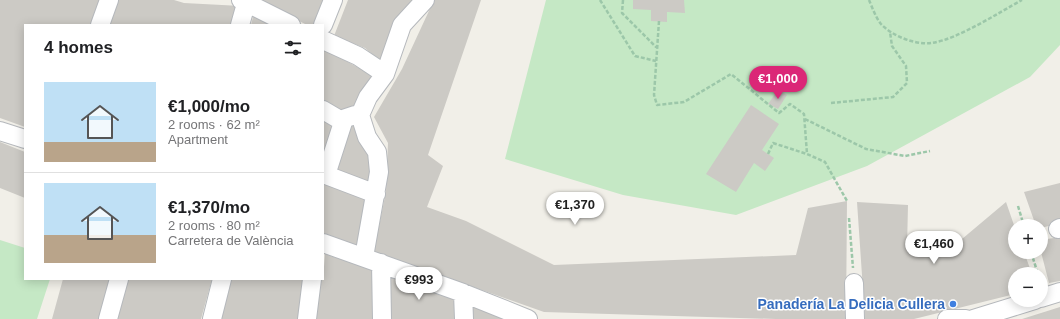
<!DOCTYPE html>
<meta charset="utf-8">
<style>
body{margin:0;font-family:Arial,sans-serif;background:#f2f2f2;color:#202124;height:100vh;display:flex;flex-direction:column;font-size:15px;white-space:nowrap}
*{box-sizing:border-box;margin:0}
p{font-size:13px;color:#757577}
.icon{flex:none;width:22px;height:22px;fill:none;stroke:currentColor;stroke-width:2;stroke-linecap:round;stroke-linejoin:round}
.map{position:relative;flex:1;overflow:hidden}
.sheet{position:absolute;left:24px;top:24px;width:300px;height:256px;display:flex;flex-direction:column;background:#fff;border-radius:0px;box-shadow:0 2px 10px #0003}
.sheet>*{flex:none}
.buttons{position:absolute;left:1008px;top:219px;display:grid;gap:8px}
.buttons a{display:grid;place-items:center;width:40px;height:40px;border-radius:50%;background:#fff;box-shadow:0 2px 10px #0003;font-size:20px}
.price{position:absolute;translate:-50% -34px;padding:0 9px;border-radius:14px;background:#fff;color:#222;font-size:13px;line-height:26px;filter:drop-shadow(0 1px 2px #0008)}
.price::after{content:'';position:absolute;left:50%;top:24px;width:12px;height:9px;margin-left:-6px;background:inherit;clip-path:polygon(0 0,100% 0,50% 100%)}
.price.active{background:#db2777;color:#fff}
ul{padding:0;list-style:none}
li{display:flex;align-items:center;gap:12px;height:100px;padding:0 20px}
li+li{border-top:1px solid #e0e0e0}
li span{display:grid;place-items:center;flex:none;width:112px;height:80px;border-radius:0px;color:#555}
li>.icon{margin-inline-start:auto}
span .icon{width:48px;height:48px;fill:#fffc;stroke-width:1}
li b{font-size:17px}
h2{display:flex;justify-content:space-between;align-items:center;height:48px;padding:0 20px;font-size:17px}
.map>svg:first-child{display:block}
.green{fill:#c5e8c5}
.building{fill:#cccac5}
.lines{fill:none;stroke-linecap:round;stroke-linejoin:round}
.minor-casing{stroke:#b5b8bc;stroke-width:20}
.path{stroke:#9cc7a9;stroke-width:2.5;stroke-dasharray:4 2;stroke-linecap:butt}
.minor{stroke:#fff;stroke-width:18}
.shop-dot{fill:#3f7fe0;stroke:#fff;stroke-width:1.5}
.labels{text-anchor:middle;stroke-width:3;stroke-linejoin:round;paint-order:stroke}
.shop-label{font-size:14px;font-weight:bold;fill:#366cbe;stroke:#fff;text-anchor:end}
</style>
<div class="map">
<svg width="1060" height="319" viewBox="0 0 1060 319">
<rect width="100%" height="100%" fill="#f1efe8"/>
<!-- green -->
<path class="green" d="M546 0H1060V45L1030 77 867 166 736 215 623 195 505 159Z
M0 240 25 248V279H50L37 319H0Z"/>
<!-- building -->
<path class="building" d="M0 0H103L94 25H25V127L0 118Z
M116 0H174L184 3 241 6 234 25H107Z
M258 0H325L315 25H307Z
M348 0H417L383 64 365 48 334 36Z
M434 0H481L428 155 443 166 427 207 466 221 554 265 796 255 808 208 847 201 846 319H776L544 312 374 252 386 191 388 143 374 117 402 69Z
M633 0H684L685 13 667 12V22L651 21V10L633 9Z
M253 17 270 25H251Z
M323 48 375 77 354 107 340 114 323 103Z
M778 90 787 95 778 109 768 104Z
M751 105 779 124 762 150 774 158 765 171 754 163 736 192 706 174Z
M323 119 336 127 323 162Z
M354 121 372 154 369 185 335 170 348 125Z
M0 142 25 152V198L0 188Z
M323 183 367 200 358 249 323 236Z
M1060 183V223L1041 228V226H1036L1024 192Z
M857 202 908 205 907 248 962 239 1006 202 1015 228V252H1024L1032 274H1015V294L914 319H865Z
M1060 237V281L1049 283 1041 252V240Z
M325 254 376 271V319H315L321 279H323Z
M388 273 458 298V319H388Z
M63 279H112L101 319H52Z
M128 279H212L201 319H117Z
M228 279H305L301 319H219Z
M473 305 508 319H472Z
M1060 307V319H1022Z"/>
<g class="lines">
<!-- minor casing -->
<g class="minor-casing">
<path id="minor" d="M241 0 291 25
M100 25 109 0
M240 25 247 0
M323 25 333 0
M323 40 358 56 385 74
M323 110 340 120 355 115
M344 119 326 175 376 194
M0 131 25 139
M1058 229 1060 228
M323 243 463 293 528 319
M364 257 379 172 377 152 367 137 360 115 368 97 385 74 402 25 425 0
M381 263 382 319
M854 283 855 319
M463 293 464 319
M1041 298 1060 292
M108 319 119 279
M212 319 222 279
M307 319 312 279
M947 319H966
M973 319 1035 300"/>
</g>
<!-- path -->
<path class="path" d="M600 0 635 56 656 61
M623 0 622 13 656 47
M869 0C872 7 876 18 881 24 892 36 915 45 932 43 958 39 998 13 1022 0
M659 21 654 95 657 105 684 102 731 74 779 113 790 104 804 114 807 154 825 162 847 201
M831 103 893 97 907 83 906 66 892 46 890 32
M805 119 866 149 905 156 930 151
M768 154 773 143 807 154
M1018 206 1024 226
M849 218 853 268
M1031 252 1038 274"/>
<!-- minor -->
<use href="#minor" class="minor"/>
</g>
<!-- markers -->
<circle class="shop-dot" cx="953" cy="304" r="4"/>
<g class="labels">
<!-- shop labels -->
<g class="shop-label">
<text x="945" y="309">Panadería La Delicia Cullera</text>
</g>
</g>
</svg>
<div class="buttons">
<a>+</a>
<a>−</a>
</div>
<b class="price active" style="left:778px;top:100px">€1,000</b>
<b class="price" style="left:575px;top:226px">€1,370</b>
<b class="price" style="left:934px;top:265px">€1,460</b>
<b class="price" style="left:419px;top:301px">€993</b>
<section class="sheet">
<h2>4 homes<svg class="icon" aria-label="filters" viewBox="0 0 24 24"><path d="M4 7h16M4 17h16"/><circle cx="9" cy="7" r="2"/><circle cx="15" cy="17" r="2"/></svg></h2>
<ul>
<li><span style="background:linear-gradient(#bfe0f5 75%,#b9a48a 0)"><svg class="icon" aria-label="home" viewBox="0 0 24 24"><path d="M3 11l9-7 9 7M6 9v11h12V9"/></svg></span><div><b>€1,000/mo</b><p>2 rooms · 62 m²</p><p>Apartment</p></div></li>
<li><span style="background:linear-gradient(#bfe0f5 65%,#b9a48a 0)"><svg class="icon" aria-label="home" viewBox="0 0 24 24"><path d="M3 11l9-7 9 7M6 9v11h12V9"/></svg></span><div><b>€1,370/mo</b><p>2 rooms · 80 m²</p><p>Carretera de València</p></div></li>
</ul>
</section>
</div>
